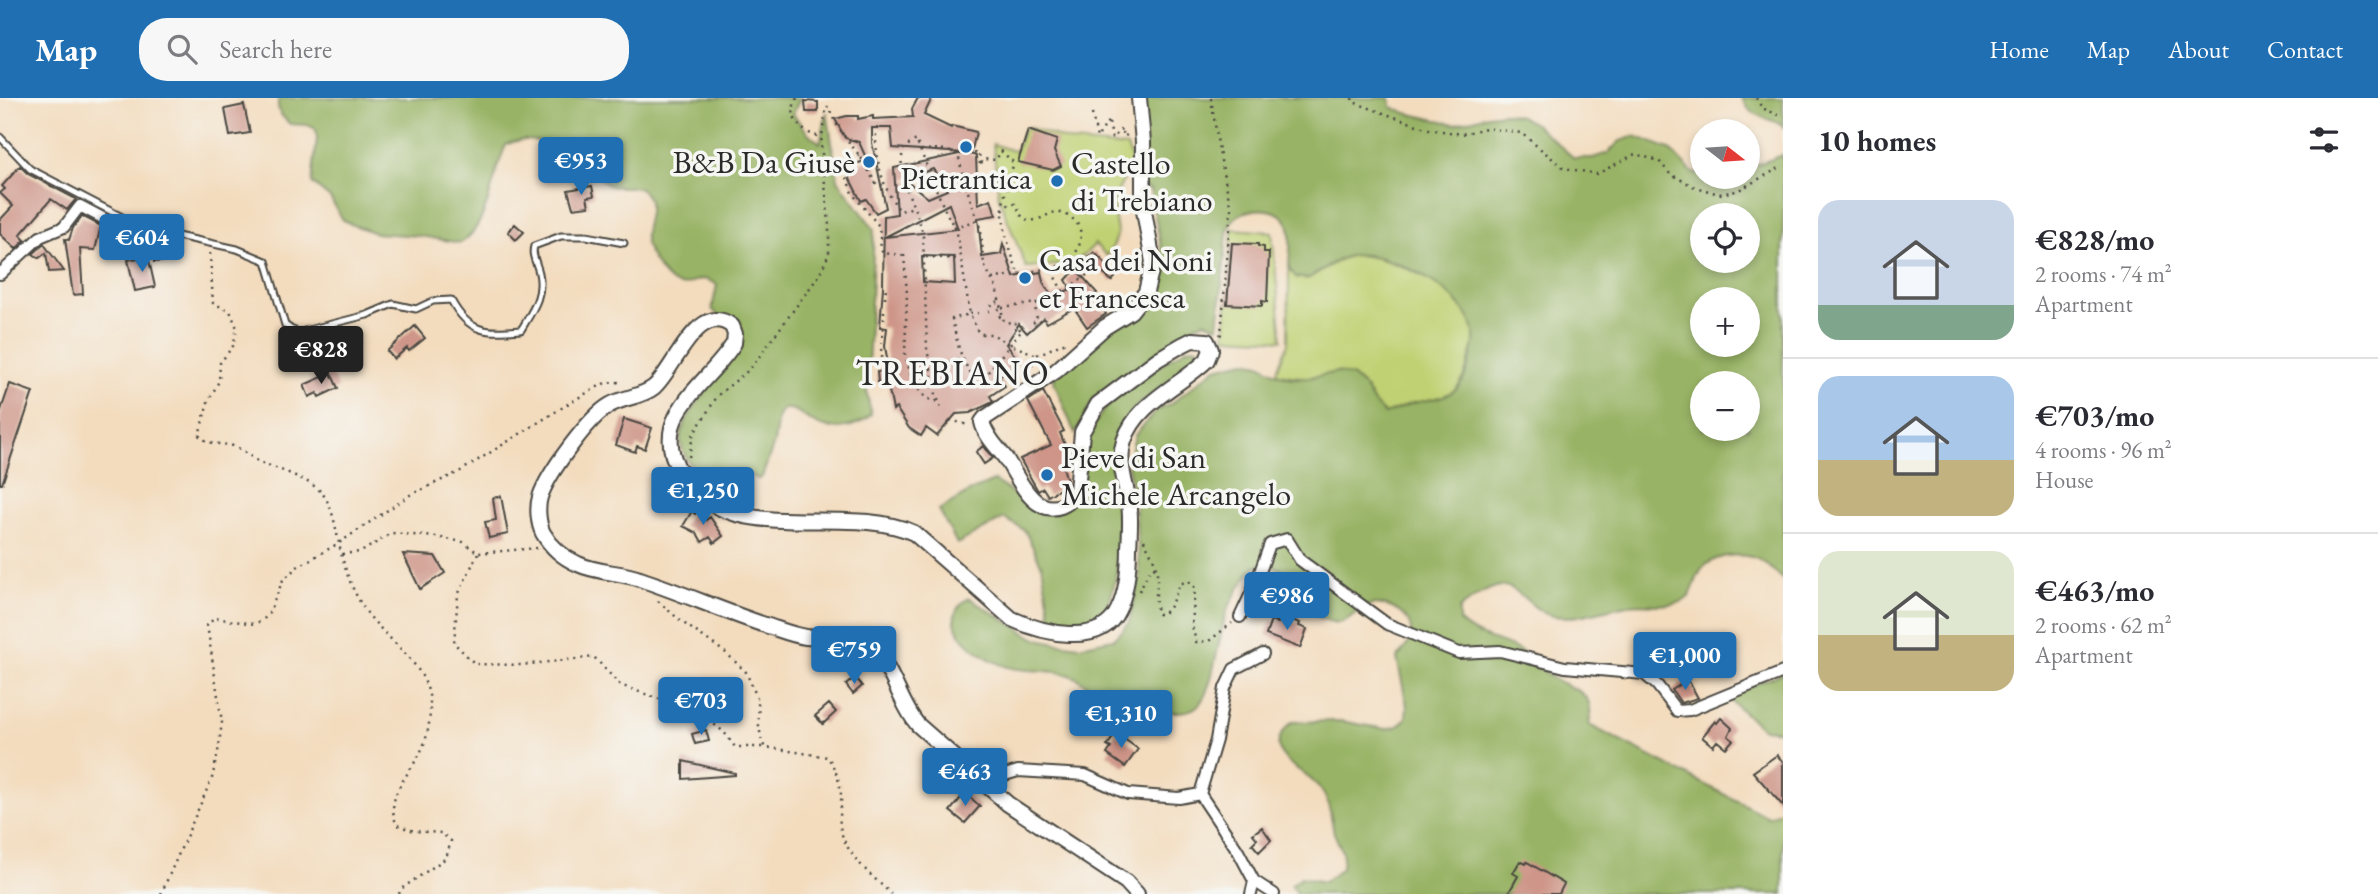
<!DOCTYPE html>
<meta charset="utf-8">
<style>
body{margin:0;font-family:"EB Garamond",serif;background:#f7f7f7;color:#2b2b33;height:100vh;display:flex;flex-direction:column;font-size:26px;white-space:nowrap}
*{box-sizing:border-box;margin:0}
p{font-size:23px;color:#7c7c81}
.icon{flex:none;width:38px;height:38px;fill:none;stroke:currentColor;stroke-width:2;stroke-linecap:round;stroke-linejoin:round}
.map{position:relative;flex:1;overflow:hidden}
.panel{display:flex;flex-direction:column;background:#fff;width:595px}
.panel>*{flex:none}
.needle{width:46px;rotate:107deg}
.buttons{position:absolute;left:1690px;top:21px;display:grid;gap:14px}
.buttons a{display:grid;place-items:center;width:70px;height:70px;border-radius:50%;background:#fff;box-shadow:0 4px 10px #0003;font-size:35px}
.price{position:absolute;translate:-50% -60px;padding:0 16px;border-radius:7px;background:#1f6fb2;color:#fff;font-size:23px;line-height:46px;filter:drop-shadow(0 2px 4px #0008)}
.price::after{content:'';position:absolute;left:50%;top:42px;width:21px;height:16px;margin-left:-10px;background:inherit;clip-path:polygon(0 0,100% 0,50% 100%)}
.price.current{background:#222;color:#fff}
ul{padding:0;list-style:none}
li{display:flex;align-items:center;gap:21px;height:175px;padding:0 35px}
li+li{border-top:2px solid #e1e1e2}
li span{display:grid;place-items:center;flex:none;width:196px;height:140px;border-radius:21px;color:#555}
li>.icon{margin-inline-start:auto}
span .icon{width:84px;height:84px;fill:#fffc;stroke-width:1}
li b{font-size:30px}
h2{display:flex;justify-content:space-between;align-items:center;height:84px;padding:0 35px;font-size:30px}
header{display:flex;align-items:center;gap:42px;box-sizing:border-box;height:98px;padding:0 35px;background:#1f6fb2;color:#fff}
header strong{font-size:33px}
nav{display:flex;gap:38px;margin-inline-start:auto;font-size:24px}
.search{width:490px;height:63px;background:#f7f7f7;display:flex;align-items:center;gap:18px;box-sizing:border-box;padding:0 24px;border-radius:28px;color:#7c7c81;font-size:26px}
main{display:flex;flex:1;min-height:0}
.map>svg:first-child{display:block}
.green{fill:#c0d173;stroke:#767e4f;stroke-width:2}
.forest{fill:#98b365;stroke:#626f48;stroke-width:2;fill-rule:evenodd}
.building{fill:#ce9588;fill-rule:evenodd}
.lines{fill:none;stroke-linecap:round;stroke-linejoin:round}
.lane-casing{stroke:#494641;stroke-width:9}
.street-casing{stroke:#494641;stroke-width:14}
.secondary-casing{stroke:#494641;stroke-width:18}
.path{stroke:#494641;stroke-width:2.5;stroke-dasharray:2 5;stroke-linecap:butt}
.lane{stroke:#fff;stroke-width:5}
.street{stroke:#fff;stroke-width:10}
.secondary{stroke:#fff;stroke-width:14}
.poi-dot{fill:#1f6fb2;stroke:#f6f6f2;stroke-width:2.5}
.labels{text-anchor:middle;stroke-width:7;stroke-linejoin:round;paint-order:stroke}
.poi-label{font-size:32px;fill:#2b2b2b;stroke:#f6f6f2;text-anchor:start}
.quarter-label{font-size:35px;letter-spacing:2px;fill:#2b2b2b;stroke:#f6f6f2}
</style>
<header>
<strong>Map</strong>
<div class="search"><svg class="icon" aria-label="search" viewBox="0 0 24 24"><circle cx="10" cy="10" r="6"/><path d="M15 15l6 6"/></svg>Search here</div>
<nav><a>Home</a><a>Map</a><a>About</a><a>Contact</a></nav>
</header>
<main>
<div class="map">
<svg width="1783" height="796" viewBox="0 0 1783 796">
<rect width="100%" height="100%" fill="#f6f6f2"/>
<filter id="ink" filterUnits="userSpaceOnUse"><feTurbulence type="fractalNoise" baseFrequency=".0143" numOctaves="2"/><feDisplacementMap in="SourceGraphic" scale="14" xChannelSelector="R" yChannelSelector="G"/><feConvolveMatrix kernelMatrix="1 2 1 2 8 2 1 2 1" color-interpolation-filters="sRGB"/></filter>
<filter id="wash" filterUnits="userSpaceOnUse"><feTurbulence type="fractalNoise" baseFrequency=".00686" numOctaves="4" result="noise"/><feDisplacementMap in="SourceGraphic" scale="28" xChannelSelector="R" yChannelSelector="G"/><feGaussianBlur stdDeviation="1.57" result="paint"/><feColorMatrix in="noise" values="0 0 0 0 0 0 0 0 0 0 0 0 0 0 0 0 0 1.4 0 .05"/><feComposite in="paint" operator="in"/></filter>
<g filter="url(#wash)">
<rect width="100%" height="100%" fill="#f3dcbe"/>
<!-- green -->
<path class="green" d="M1028 29 1072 44 1127 49 1142 88 1127 76C1121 86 1115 96 1114 108 1113 134 1125 131 1107 158L1095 146C1091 150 1087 155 1083 158 1067 168 1044 168 1026 169L999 100 993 46 1013 53 1016 52 1023 33Z
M1232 131 1272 134 1282 242 1225 239Z
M1353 157C1391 157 1465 191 1474 232 1476 243 1472 253 1469 263 1466 272 1463 285 1456 292 1444 301 1424 302 1410 306 1402 309 1393 313 1385 316L1374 305 1365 290 1338 274C1315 280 1298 281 1276 275L1288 245 1289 170 1296 179 1307 181 1341 161Z"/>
<!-- forest -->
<path class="forest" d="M279 0H800L793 16 808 35 820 45 827 14 838 82 874 131 867 295 871 316C859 330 830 335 813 324 802 318 796 309 783 311L778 318 774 345 762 379 758 381 746 374 732 372C725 377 725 389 719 396H715C704 383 685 364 681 347 675 324 714 286 725 268 730 259 735 248 739 239L712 211 717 187C694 170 689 198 669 182 658 172 643 150 645 135 646 124 653 109 647 98 637 82 621 93 608 87 595 80 594 62 583 52 577 46 571 48 563 47 543 45 525 37 506 47 492 76 489 128 461 145L420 138 375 135 351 126 343 122 330 100 312 85 317 40 316 31 308 27 290 26C282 19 275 11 279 0Z
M1136 0H1390L1391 9 1406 15 1455 26 1488 17 1505 15 1520 18 1536 27 1574 60H1593L1608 55 1620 43 1635 38 1669 51 1693 75 1729 84 1739 79H1748V73L1756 67 1783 57V482C1777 476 1770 469 1763 464 1746 453 1712 455 1700 474 1690 491 1696 503 1671 506 1656 508 1642 505 1628 507 1604 511 1579 522 1554 518 1532 515 1518 486 1501 488 1486 490 1470 502 1459 511V523C1477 541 1501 542 1522 554 1534 560 1540 572 1551 579 1575 594 1596 591 1589 627L1768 719 1783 712V796H1297L1291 787 1301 779 1324 784 1341 771C1342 768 1343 764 1343 761 1343 751 1337 743 1334 735 1331 721 1330 705 1322 693 1306 669 1254 658 1292 624L1340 623 1386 631 1398 628 1406 620 1407 608 1397 560C1401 555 1407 549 1409 543 1419 519 1388 503 1369 507 1358 510 1353 520 1342 524 1336 526 1328 523 1322 520 1289 504 1307 465 1256 468 1245 479 1233 499 1227 513 1218 535 1214 597 1196 609 1188 615 1174 614 1165 614 1152 615 1134 619 1122 615 1103 607 1090 584 1070 577 1051 571 1031 574 1012 570 985 564 928 525 969 500L1034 540 1056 545 1080 548 1113 541 1122 533 1129 524 1140 479 1135 404 1128 369 1135 337 1156 313 1172 305 1216 270 1245 263 1260 266 1276 275 1292 280H1307L1338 274 1353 279 1365 290 1374 305 1385 316C1394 313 1402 309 1410 306 1424 302 1445 301 1456 291 1464 284 1467 271 1470 262 1473 251 1476 241 1473 230 1463 193 1392 154 1355 157 1338 159 1321 173 1307 181L1296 179 1289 170C1289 156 1293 138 1288 126 1279 107 1247 108 1234 121 1230 125 1229 130 1227 135L1218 229 1205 223 1193 228 1194 236 1093 302 1075 336 1054 284 1056 273 1131 213 1143 210 1152 201 1163 160 1150 91 1142 88ZM1703 117H1748V163H1703ZM1703 201H1748V247H1703ZM1703 285H1748V331H1703Z
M1741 0H1783V29C1777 22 1770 23 1762 19 1752 15 1747 9 1741 0Z
M1195 249 1201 251 1202 256 1138 307C1122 322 1113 343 1112 365 1110 380 1116 397 1117 413 1120 437 1121 509 1094 519 1081 524 1065 521 1051 520L1042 468 1025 433 1004 420 957 446 939 412 973 392 994 383 1039 412 1080 400C1086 379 1082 369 1085 351 1094 302 1150 274 1187 250Z
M1783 575V633L1763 631 1725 598Z"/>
<g id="blocks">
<!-- building -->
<path class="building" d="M918 0H932L924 17 951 30 952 28 976 34 971 56 967 55 976 58 978 106 991 101 996 117 978 120 982 159 1001 156 1003 146 1014 179 1041 174 1043 184 1052 199 1071 191 1066 182 1076 171 1097 195 1094 197 1106 216 1087 229 1074 210 1047 225 1044 220 1027 235 1019 226 1006 246 1020 264 999 279 1005 288 990 298 993 303 991 305 970 315 956 316 937 338 926 330 921 338 909 330 896 310 893 312 887 283 878 285 877 274 889 272 885 248 887 230 880 229 883 189 884 118 897 116 894 70 964 55 893 50 891 30H872V45L886 110 876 115 866 101 861 103 850 81 853 67 867 62 859 44 845 40 835 21 847 18H858V21L873 18V21L913 19 912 11ZM933 71 947 92 928 100 905 81ZM949 106 958 131 885 139ZM922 158 954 159 955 186 923 184Z
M805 3 818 4V14H806Z
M244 7 250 35 230 38 225 11Z
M1028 32 1057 42 1054 53 1061 68 1053 72 1018 64Z
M20 68 28 76 76 101 67 112 51 101 20 137 25 142 16 151 0 136V122L13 108 0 95 5 91 2 88Z
M592 88 594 98 587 99 589 108 573 110 568 92Z
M82 118 101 128 95 152 80 151 83 196 73 197 65 141 69 142 73 130Z
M515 126 524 134 516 142 508 134Z
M153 140 171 142 172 163 154 164Z
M1232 145 1258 146V148L1264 149V154H1269L1267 204 1262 203V208L1227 206Z
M44 146 49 153 64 173 49 174 46 155 39 160 33 156Z
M1094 154 1117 177 1112 183 1086 161Z
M148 158 155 189 135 193 128 162Z
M415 228 425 240 409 253 407 250 394 261 387 253Z
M331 275 338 290 319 299 317 295 309 299 304 287Z
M10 286 33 294 2 386H0V315Z
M1043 293 1064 333 1060 335 1070 359V365L1063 369 1068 386 1048 398 1043 390 1038 393 1020 361 1051 347 1028 303Z
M624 321 652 330 645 351 637 348 635 354 616 347Z
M983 348 993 360 984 366 976 354Z
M501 398 508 436 489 440 485 424 496 422 493 400Z
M699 411 706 422 710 419 723 438 714 445 710 439 702 444 697 435 683 428 692 413 695 416Z
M403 456 435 458 445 475 420 491Z
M1281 518 1300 525 1299 528 1307 531 1300 550 1266 537 1271 522 1278 525Z
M855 579 862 588 853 596 846 587Z
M1688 582 1698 600 1681 605 1672 592Z
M829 606 836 614 823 626 815 618Z
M1721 620 1732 630 1728 638 1733 642 1726 650 1717 643 1713 648 1702 639 1715 623 1717 625Z
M706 632 709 643 695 646 692 636Z
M1116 635 1138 651 1125 669 1107 656 1111 650 1107 648Z
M1777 657 1783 664V708L1753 674Z
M683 663 735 675V677L683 681Z
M965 695 980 708 965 725 950 713Z
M1262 729 1271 742 1259 754 1252 746 1257 741 1253 736Z
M1520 763 1526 766 1527 764 1564 786 1559 796H1508L1518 778 1513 775Z"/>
</g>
</g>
<g filter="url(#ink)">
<use href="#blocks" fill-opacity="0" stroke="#494641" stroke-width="2"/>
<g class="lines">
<!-- lane casing -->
<g class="lane-casing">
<path id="lane" d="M0 39 30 71 145 131 237 151 266 163 285 227 292 232 300 234 367 217 393 206 416 211 433 203 451 202C469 236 487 235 521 232 532 213 544 198 539 175 537 165 531 158 534 148L561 138H586L624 145"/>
</g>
<!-- street casing -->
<g class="street-casing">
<path id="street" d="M0 176 40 139 64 129 80 108 146 143
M1240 519 1256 485 1270 446 1287 441 1300 462 1387 526 1459 555 1500 553 1565 569 1644 576 1657 587 1677 613 1690 612 1783 574
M982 684 1018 673 1085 677 1128 696 1179 700 1200 696 1216 642 1225 590 1234 571 1263 556
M1200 696 1238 753 1254 783 1251 796
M1254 783 1274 796"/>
</g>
<!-- secondary casing -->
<g class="secondary-casing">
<path id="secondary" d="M1137 796 1126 784 1008 706 918 627C897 603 892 560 863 544 845 534 825 541 806 539 792 537 778 531 765 527 723 513 682 495 640 481 621 474 597 475 578 466 564 460 551 449 543 435 538 425 537 409 540 399 548 375 589 319 610 307 624 299 642 299 654 289 675 271 697 202 732 228L735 236 734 245C718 271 692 289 677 317 668 333 669 352 677 368 720 456 841 402 914 435L1012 521C1041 534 1100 551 1118 512 1127 494 1129 469 1129 449 1130 435 1131 420 1129 406 1126 384 1117 365 1124 343 1137 304 1179 289 1207 262L1211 252 1207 243 1192 242 1182 247 1158 261 1098 306 1082 334 1077 393C1073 400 1069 405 1061 408 1033 418 1018 379 1006 361 998 350 985 338 982 324L985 320 1056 273 1105 229 1131 213 1146 194 1153 164 1143 107V44L1139 0"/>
</g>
<!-- path -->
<path class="path" d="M797 0C786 20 801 35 821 39
M1211 0 1219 53 1231 111 1221 236 1219 238
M1352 0 1353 4 1428 31 1462 36 1486 30 1521 35 1564 70 1597 76 1635 56 1659 63 1670 76 1695 89 1719 96 1737 93 1783 68
M1756 0 1762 10 1783 19
M1092 16 1097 40 1109 22 1112 41 1122 30 1124 39 1128 36
M876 29C875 61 881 88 900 113L914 109
M921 52 940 51 958 56 964 82 981 133 984 167 996 189 1004 224 1015 225 1021 233
M960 56 979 55 980 68 983 61 996 62 1001 53 1013 64C1012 80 1004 93 1003 108 1002 131 1011 154 1018 175
M859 57 849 66 845 74 852 95 879 128 881 152 883 155 908 158
M1003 113 1010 105 1015 106C1018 109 1019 114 1021 117 1031 130 1045 116 1056 114 1085 119 1087 143 1070 163L1071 165 1050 170
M954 129 978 122
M210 155 213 205 230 213 237 230 233 248 220 265 219 283 208 304 199 337C211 349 218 344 233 348 243 351 251 360 260 364 277 371 310 381 322 395 333 409 335 428 339 445 343 467 351 490 363 509 384 542 431 566 430 609 430 623 428 638 422 651 411 676 383 698 397 727L414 733 441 735 451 743 446 760 401 791 399 796
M904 157 907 196 905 255 912 282
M926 159 961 161
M992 181 1050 170 1062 192
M885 200 886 189
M1002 210 1037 205 1070 189 1088 176
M970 213H967L966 217 952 221C957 243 960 265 977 282L987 274
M988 213H990L992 206 997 204 1000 219 1003 217
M970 216 978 215
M884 222V213
M1033 225 1037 222 1035 208 1037 205
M883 230 881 250 883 266 889 269
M1037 257 1066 244
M930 270 962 260
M988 274 1023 231
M932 279 927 250 923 137C918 109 894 80 904 50L916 42 944 110 957 135 970 216 977 232 981 236H992L1011 247 1037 257 1029 274
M914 286 926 300 938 304
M933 288 941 310
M950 322 968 327
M689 359 693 337 718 297 750 271 818 179 829 156V127L821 45 826 9H829C835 29 847 41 859 57 866 66 870 77 877 87H884
M1144 442C1148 451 1154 460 1156 469 1160 484 1152 502 1158 516H1163L1169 510 1181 485 1190 484 1195 490 1192 527 1196 544 1209 543 1232 525
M478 455 458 497 454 545 475 566 521 567 594 559 620 587 701 616 724 634 735 649H764
M342 456 361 454 392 435 436 439 463 444 478 455 538 450
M1139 493 1151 470 1156 469
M658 503 682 524 726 555 746 574 758 602 759 628 762 645 765 649 828 659C837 674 842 688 841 706 841 712 839 721 840 727 843 756 872 777 891 796
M161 796 212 680 218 654 222 624 207 527 215 520 254 526 263 522 269 515 283 482 297 469 339 445 410 397 459 374 576 301 605 285 620 284 623 286"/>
<!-- lane -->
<use href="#lane" class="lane"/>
<!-- street -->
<use href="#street" class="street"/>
<!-- secondary -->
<use href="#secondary" class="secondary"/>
</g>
</g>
<!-- markers -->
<g class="poi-dot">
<circle cx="966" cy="49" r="7"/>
<circle cx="869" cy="64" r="7"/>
<circle cx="1057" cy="83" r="7"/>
<circle cx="1025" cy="180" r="7"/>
<circle cx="1047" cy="377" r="7"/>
</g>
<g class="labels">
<!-- poi labels -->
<g class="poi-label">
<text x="855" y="75" text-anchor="end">B&amp;B Da Giusè</text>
<text x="1071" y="76">Castello<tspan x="1071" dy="37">di Trebiano</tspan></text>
<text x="966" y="91" text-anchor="middle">Pietrantica</text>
<text x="1039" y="173">Casa dei Noni<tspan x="1039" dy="37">et Francesca</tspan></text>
<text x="1061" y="370">Pieve di San<tspan x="1061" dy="37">Michele Arcangelo</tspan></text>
</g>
<!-- quarter labels -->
<g class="quarter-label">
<text x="953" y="287">TREBIANO</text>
</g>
</g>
</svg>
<div class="buttons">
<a><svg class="needle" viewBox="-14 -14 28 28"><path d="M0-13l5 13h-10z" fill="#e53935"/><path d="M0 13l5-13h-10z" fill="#7c7c81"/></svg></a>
<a><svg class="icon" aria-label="locate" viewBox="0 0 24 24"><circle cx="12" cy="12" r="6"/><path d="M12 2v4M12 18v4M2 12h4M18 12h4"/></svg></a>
<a>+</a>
<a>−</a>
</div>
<b class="price" style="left:581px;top:99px">€953</b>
<b class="price" style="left:142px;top:176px">€604</b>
<b class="price current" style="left:321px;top:288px">€828</b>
<b class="price" style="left:703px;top:429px">€1,250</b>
<b class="price" style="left:1287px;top:534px">€986</b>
<b class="price" style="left:854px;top:588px">€759</b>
<b class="price" style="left:1685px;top:594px">€1,000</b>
<b class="price" style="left:701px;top:639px">€703</b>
<b class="price" style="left:1121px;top:652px">€1,310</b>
<b class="price" style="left:965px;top:710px">€463</b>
</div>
<section class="panel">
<h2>10 homes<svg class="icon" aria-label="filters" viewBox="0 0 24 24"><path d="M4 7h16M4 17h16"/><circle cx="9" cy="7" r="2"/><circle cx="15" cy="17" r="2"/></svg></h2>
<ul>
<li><span style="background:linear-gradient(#c9d6e8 75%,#7fa58c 0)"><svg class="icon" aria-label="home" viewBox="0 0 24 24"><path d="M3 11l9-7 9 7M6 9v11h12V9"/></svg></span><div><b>€828/mo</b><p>2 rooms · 74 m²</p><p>Apartment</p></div></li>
<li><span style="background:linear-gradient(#a9c7e8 60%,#c2b280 0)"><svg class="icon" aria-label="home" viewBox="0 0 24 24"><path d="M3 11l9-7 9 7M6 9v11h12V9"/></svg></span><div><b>€703/mo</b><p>4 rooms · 96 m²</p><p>House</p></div></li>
<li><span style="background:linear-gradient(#dfe7d0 60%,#c2b280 0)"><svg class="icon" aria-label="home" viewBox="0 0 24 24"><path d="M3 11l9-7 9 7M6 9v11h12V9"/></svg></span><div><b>€463/mo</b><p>2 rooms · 62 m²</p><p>Apartment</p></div></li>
</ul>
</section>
</main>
